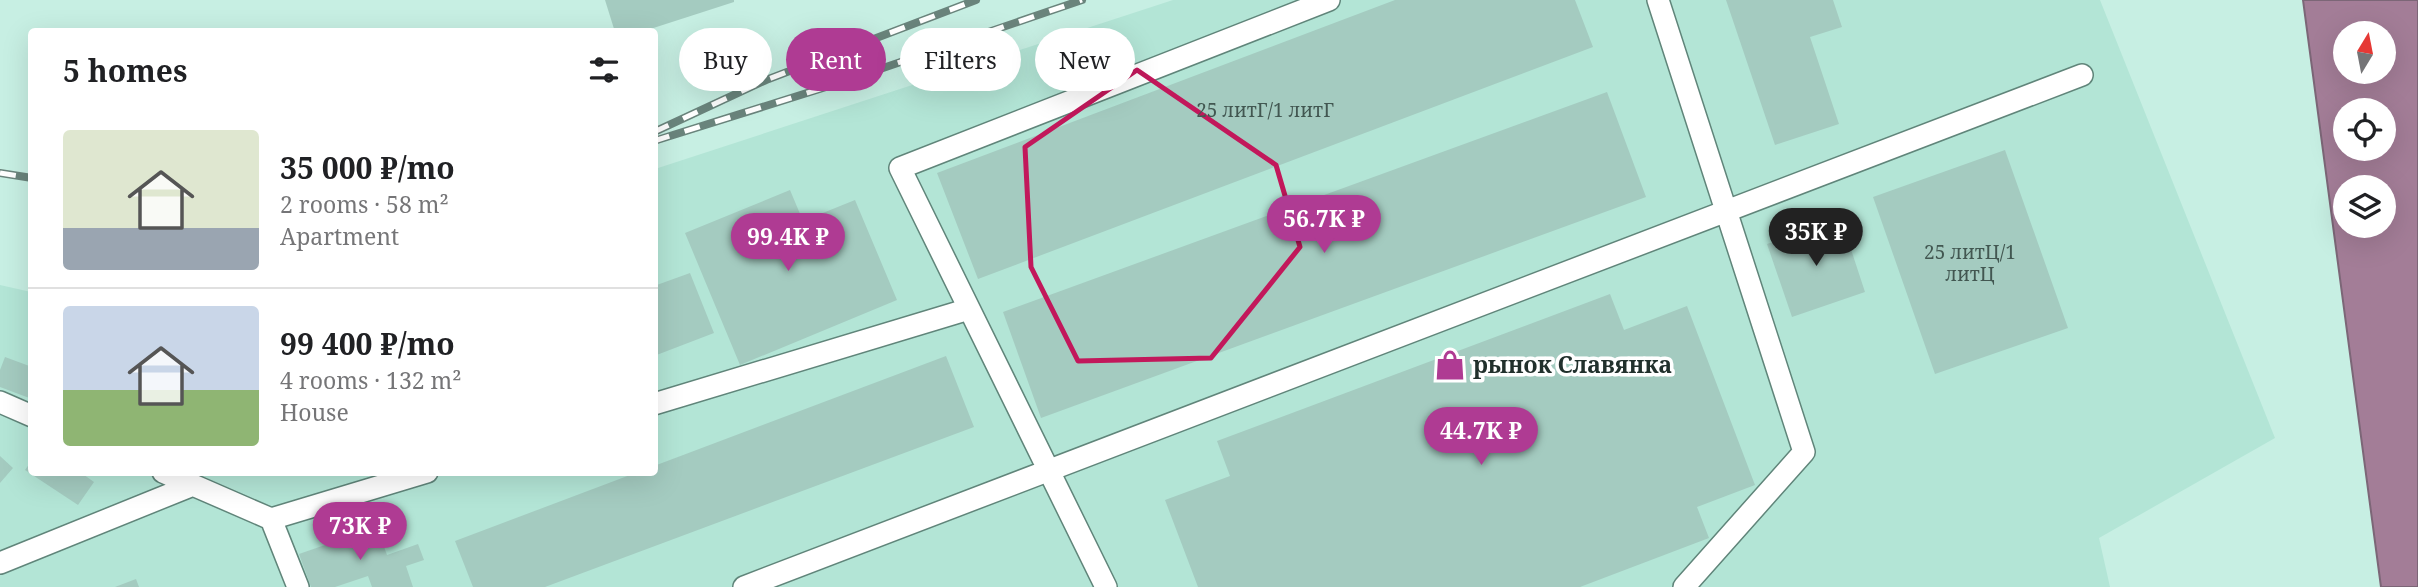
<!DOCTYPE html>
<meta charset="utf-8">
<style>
body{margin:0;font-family:"Noto Serif",serif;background:#f6f6f6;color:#202124;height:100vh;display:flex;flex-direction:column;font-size:26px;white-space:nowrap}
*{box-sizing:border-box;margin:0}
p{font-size:23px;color:#757577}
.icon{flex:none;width:38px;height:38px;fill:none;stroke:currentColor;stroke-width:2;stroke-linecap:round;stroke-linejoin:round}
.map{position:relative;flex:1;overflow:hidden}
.sheet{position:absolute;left:28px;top:28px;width:630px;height:448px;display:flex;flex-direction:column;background:#fff;border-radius:7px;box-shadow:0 7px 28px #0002}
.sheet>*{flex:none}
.top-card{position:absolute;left:679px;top:28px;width:665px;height:63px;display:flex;gap:14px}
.needle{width:46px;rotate:10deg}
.buttons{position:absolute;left:2333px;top:21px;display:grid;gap:14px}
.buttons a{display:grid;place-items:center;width:63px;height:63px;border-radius:50%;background:#fff;box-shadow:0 7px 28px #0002;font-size:35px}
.price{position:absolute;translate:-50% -60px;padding:0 16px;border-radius:24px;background:#af3b93;color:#fff;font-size:23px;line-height:46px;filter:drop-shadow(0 2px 4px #0008)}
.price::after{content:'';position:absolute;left:50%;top:42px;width:21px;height:16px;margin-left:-10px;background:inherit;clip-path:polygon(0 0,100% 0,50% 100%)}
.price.selected{background:#222;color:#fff}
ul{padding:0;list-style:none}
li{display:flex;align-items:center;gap:21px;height:175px;padding:0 35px}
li+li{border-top:2px solid #e0e0e0}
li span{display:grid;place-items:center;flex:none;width:196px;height:140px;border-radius:7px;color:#555}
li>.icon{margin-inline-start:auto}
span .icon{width:84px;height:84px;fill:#fffc;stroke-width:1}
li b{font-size:30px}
h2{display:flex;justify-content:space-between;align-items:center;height:84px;padding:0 35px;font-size:30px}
.tag{padding:0 24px;border-radius:32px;background:#fff;box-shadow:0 7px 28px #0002;font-size:24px;line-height:63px}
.tag.selected{background:#af3b93;color:#fff}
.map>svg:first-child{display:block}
.built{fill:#b3e5d6}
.water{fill:#a37d97;stroke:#7c6677;stroke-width:2;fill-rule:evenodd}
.building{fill:#a4cbc0}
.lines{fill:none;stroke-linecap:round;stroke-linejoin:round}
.service-casing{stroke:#60857a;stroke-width:24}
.service{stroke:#fff;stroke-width:21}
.rail-casing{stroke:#6a847c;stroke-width:8}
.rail{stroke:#fff;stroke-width:5;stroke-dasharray:16;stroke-linecap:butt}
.marked{fill:none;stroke:#c2185b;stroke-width:5;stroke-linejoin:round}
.labels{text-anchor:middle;stroke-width:7;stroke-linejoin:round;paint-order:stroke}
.number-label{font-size:19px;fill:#425751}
.poi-label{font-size:23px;font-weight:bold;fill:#21302c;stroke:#fff;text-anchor:start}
</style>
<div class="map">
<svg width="2418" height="587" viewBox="0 0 2418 587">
<rect width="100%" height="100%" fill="#c7efe3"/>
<!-- built -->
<path class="built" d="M1173 0H2100L2275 438 2099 538 2110 587H0V285L31 292 32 472H654L655 169Z"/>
<!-- water -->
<path class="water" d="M2303 0H2418V587H2381ZM2345 33H2384V72H2345ZM2345 110H2384V149H2345ZM2345 187H2384V226H2345Z"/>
<!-- building -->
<path class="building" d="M605 0H734V2L641 32H615Z
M1395 0H1575L1593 47 978 279 937 173Z
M1726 0H1833L1842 27 1810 37 1839 124 1775 145Z
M1607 92 1646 197 1041 418 1003 312Z
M2005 150 2068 328 1935 374 1873 197Z
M790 190 803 221 855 200 897 300 740 365 685 233Z
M1841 219 1865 292 1792 317 1767 244Z
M690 273 714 333 654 356V286Z
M1610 294 1624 330 1687 306 1755 485 1697 507 1709 538 1580 587H1198L1165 500 1230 476 1217 441Z
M946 356 974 427 545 587H473L455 541 638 472H654V466Z
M5 357 32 367V399L0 387V370Z
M0 456 13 468 0 483Z
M32 460V472H80L94 482 78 505 25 470Z
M377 527 387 555 418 544 424 560 406 566 413 587H372L368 576 335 587H311L299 554Z
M136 579 139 587H115Z"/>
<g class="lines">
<!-- service casing -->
<g class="service-casing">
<path id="service" d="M1658 0 1804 452 1684 587
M0 402 32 416
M654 404 969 309
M163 472 271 519 298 587
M271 519 427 472
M0 563 193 485
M744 587 2082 75
M1106 587 900 168 1329 0"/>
</g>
<!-- service -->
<use href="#service" class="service"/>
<!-- rail casing -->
<g class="rail-casing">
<path id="rail" d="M654 132 766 80 976 0
M654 141 845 81 1082 0
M0 173 32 178"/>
</g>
<!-- rail -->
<use href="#rail" class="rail"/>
</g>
<!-- marked area -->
<path class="marked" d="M1137 70 1276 165 1300 247 1211 358 1078 361 1031 267 1025 147Z"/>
<!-- icons -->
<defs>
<g id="shop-bare" transform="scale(2.415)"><path d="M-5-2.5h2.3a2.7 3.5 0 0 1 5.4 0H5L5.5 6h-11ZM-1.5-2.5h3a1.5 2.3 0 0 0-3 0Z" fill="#af3b93" stroke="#fff" stroke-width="2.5" paint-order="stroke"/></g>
</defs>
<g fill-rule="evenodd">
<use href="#shop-bare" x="1450" y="365"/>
</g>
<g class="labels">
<!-- number labels -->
<g class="number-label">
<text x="1265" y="117">25 литГ/1 литГ</text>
<text x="1970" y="259">25 литЦ/1<tspan x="1970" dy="22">литЦ</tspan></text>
</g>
<!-- poi labels -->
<g class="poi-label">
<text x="1473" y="373">рынок Славянка</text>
</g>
</g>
</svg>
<div class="buttons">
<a><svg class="needle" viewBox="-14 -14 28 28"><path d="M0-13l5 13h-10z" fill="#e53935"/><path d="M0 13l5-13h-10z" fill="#757577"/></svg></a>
<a><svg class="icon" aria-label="locate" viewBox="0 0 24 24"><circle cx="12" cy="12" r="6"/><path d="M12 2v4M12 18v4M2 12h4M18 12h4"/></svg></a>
<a><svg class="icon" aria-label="layers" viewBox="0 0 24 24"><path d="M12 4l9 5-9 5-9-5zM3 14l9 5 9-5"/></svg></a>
</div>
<b class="price" style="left:1324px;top:255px">56.7K ₽</b>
<b class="price selected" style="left:1816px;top:268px">35K ₽</b>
<b class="price" style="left:788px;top:273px">99.4K ₽</b>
<b class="price" style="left:1481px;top:467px">44.7K ₽</b>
<b class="price" style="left:360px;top:562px">73K ₽</b>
<div class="top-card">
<a class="tag">Buy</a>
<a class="tag selected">Rent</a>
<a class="tag">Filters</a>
<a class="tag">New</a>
</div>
<section class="sheet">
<h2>5 homes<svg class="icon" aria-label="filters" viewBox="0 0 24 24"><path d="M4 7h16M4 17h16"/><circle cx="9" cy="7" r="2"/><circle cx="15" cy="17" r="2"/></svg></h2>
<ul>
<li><span style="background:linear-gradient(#dfe7d0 70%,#9aa5b1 0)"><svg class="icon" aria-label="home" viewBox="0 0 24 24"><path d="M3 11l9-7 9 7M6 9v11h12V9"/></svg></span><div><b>35 000 ₽/mo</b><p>2 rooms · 58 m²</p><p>Apartment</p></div></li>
<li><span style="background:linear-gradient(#c9d6e8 60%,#8fb573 0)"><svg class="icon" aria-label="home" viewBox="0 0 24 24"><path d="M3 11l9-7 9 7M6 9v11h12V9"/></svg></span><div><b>99 400 ₽/mo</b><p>4 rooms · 132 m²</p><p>House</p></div></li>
</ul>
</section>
</div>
